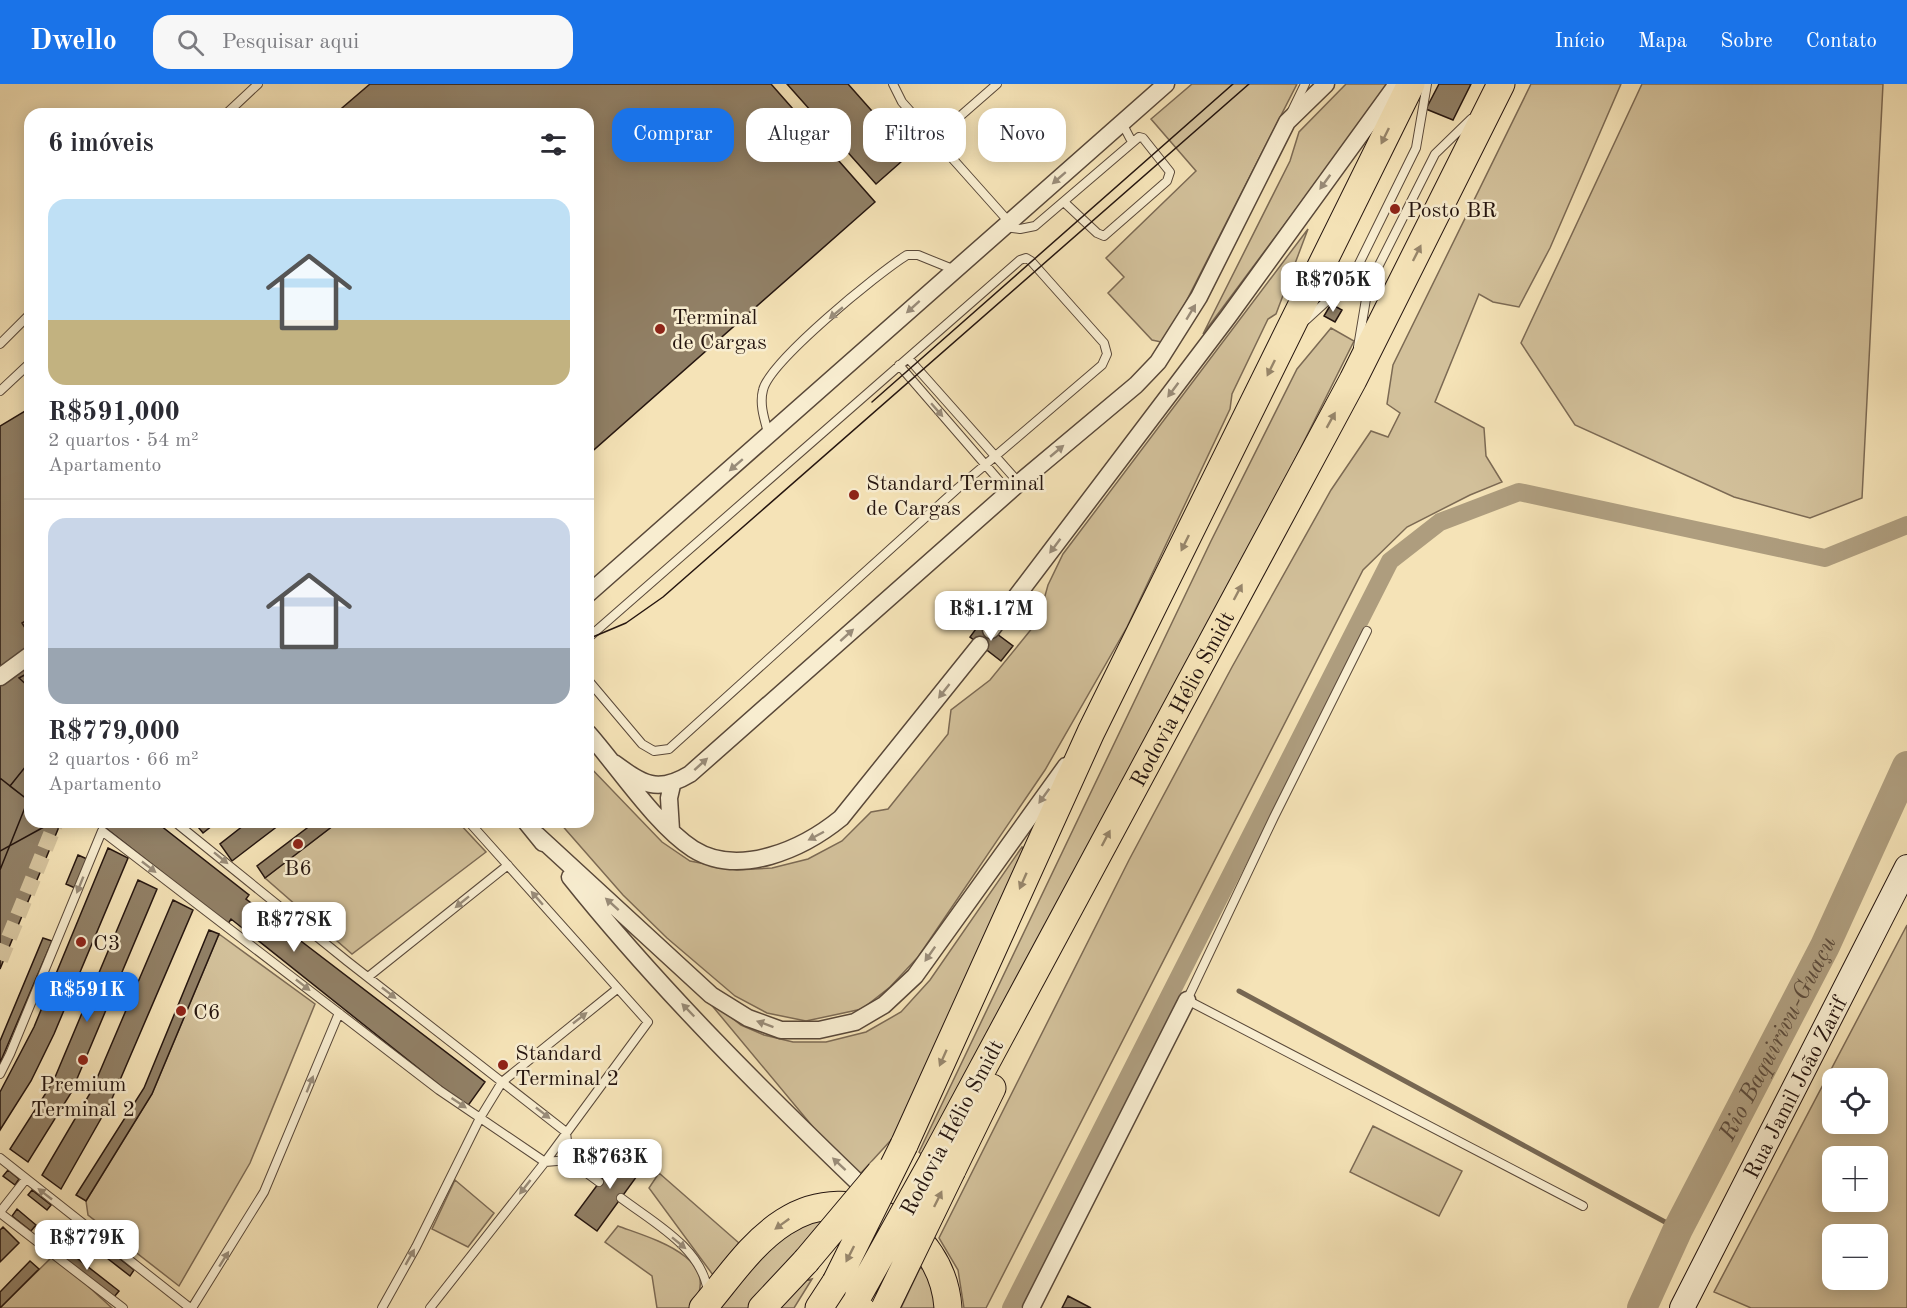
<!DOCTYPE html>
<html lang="pt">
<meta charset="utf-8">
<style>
body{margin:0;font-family:"Old Standard TT",serif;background:#f7f7f7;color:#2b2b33;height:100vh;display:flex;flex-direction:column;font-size:22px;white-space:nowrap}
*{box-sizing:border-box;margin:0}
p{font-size:20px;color:#7c7c81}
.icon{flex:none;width:33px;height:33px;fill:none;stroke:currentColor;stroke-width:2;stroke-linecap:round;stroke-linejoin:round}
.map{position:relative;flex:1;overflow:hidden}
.panel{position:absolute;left:24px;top:24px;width:570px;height:720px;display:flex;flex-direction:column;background:#fff;border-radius:18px;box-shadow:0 3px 15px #0003}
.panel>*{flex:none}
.guide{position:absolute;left:612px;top:24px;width:570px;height:54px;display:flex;gap:12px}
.tools{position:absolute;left:1822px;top:984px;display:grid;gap:12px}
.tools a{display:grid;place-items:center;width:66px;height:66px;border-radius:12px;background:#fff;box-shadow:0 3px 15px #0003;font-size:30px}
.price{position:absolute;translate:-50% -51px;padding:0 14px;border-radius:12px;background:#fff;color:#222;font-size:20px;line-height:39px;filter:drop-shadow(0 2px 3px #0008)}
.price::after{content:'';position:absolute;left:50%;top:36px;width:18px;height:14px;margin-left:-9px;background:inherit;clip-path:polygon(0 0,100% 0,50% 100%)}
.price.on{background:#1a73e8;color:#fff}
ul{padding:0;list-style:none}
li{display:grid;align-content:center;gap:12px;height:318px;padding:0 24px}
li+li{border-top:2px solid #e1e1e2}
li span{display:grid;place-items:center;height:186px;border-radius:18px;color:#555}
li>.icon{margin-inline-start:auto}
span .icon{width:108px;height:108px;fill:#fffc;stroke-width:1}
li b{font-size:26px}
h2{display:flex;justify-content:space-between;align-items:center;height:72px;padding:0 24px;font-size:26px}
.chip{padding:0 21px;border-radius:18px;background:#fff;box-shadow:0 3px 15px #0003;font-size:21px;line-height:54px}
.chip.on{background:#1a73e8;color:#fff}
header{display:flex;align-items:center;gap:36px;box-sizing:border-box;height:84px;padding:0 30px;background:#1a73e8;color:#fff}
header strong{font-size:28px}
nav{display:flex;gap:33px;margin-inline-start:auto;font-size:21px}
.search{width:420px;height:54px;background:#f7f7f7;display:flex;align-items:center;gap:15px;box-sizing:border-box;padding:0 21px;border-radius:18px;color:#7c7c81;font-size:22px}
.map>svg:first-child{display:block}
.green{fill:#d2c09a;stroke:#7c6a54;stroke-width:1.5;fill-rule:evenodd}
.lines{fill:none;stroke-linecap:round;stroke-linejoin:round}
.stream{stroke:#776752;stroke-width:5}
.canal{stroke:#ae9d7e;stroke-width:18}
.river{stroke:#ae9d7e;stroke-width:30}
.building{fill:#918066;stroke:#25150f;stroke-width:1.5}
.street-tunnel{stroke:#d6c49e;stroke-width:16;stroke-dasharray:16 8;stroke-linecap:butt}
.lane-casing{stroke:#594839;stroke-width:10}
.street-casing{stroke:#594839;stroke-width:19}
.secondary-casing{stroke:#25150f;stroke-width:26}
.primary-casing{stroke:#25150f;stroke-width:29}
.lane{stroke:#f8edd0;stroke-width:8}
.street{stroke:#f8edd0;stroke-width:16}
.secondary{stroke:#f8edd0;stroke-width:24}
.primary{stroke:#f5e3b7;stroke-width:27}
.tram{stroke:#25150f;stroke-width:1.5}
.primary-bridge-casing{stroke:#25150f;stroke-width:29;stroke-linecap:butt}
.primary-bridge{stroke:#f5e3b7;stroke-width:27}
.oneway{fill:#97866b}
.oneway2{fill:#998c79}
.poi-dot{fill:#8f2418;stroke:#f8edd0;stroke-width:2}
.labels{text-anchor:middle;stroke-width:5;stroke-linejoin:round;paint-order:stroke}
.poi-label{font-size:22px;fill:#25150f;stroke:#f8edd0;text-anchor:start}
.street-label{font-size:22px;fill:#25150f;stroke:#f8edd0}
.water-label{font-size:24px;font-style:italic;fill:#5c4b3b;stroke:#f8edd0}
</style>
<header>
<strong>Dwello</strong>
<div class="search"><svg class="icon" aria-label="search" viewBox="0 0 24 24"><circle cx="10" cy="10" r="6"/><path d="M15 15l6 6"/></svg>Pesquisar aqui</div>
<nav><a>Início</a><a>Mapa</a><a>Sobre</a><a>Contato</a></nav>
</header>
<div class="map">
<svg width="1907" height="1224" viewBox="0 0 1907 1224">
<rect width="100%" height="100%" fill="#f5e3b7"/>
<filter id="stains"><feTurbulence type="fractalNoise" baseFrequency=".00333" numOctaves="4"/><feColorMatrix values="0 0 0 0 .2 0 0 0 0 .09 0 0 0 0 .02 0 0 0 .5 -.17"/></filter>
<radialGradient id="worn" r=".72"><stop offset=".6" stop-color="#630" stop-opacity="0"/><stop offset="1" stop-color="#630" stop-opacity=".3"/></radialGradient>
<!-- green -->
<path class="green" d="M1192 0H1297L1169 251 1161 258 1152 256 1108 209 1124 193 1106 174 1196 87 1151 35Z
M1346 0H1389L1203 250 1290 77 1299 48Z
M1531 0H1621L1550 164 1519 223 1493 218 1479 210 1435 318 1484 344 1486 372 1502 398 1470 411 1407 443 1363 486 986 1224H964L958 1186 939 1154 1129 776 1232 583 1331 406 1371 347 1388 353 1400 329 1387 320 1393 281Z
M1642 0H1883L1862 414 1810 434 1734 413 1575 341 1521 259Z
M1308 145 1276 230 1268 235 1232 310 1230 325 1127 543 1045 686 918 873 890 903 862 925 806 937 767 929 735 912 667 854 623 811 559 738H588V681L662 758 690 777 737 786 772 784 808 775 842 757 871 728 888 725 948 650 951 626 990 596 1038 537 1048 501 1063 470Z
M1331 244 1354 257 1229 508 925 1073 919 1068 1211 457 1297 285Z
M338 738H458L486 768 352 870 265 794Z
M1022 763 1030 767 892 1055 860 1090 828 1061 704 912 741 941 764 951 793 958H826L866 948 901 928 930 896Z
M1907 841V1224H1751L1714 1208ZM1833 994H1878V1040H1833ZM1833 1072H1878V1118H1833ZM1833 1150H1878V1196H1833Z
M219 850 315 920 250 1079 179 1202 88 1131 86 1117 152 1010Z
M1373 1042 1462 1087 1439 1132 1350 1088Z
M659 1089 739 1159 713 1191 649 1104Z
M455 1096 494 1129 468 1163 432 1145Z
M827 1135 753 1224H719C746 1191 780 1137 827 1135Z
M618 1142C650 1154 727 1174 691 1224H657L652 1192 605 1158Z
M54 1171 112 1224H0Z
M920 1184 929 1187 943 1224H901Z
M812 1195 794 1224H774L799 1198Z"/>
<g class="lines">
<!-- stream -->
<path class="stream" d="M1239 907 1678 1145"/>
<!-- canal -->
<path class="canal" d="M1011 1224 1390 477 1440 438 1519 408 1825 474 1907 441"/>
<!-- river -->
<path class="river" id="s1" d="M1642 1224 1678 1145 1825 862 1907 682"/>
</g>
<!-- building -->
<path class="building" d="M370 0H771L875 118 588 371V30H335Z
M787 0H848L910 70 876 100Z
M1439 0H1471L1453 36 1426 25Z
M1331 220 1342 226 1335 238 1324 232Z
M30 324V588L19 594 30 604V677L10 702 0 694V342Z
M30 534V552L22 539Z
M981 538 1013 562 1001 577 970 553Z
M30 588V604L19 594Z
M30 677V738H61L0 885V786L28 716 10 702Z
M0 694 28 716 0 786Z
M98 738H156L249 811 246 815 485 998 467 1023 231 835 228 840Z
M194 738H217L203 749Z
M248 738H283L232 777 220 760Z
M315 738H338L265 794 257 782Z
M108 764 128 774 54 950 31 997 0 1046V1008L34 943Z
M78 771 87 775 75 804 66 800Z
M138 796 157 805 71 1009 28 1078 10 1065 53 998Z
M173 816 193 826 111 1017 61 1105 42 1091 92 1006Z
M209 846 219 850 152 1010 86 1117 76 1111 144 1004Z
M43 854 52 857 0 979V957Z
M624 1065 645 1081 597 1147 575 1131Z
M8 1086 19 1095 15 1101 3 1092Z
M32 1106 51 1121 47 1126 28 1111Z
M17 1125 36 1141 31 1147 12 1132Z
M76 1140 134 1186 130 1192 71 1146Z
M3 1143 19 1159 0 1178V1146Z
M60 1161 119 1207 114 1213 55 1167Z
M30 1177 39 1185 0 1224V1208Z
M1068 1212 1091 1224H1062Z"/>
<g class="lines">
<!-- street-tunnel -->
<path class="street-tunnel" d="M0 876 56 738"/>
<!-- lane casing -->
<g class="lane-casing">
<path id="lane" d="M893 0 902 18 1009 138
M1292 27 1305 0
M226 30 258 0
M1122 39 1132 58
M934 55 997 0
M1004 143 1020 145 1035 142 1139 53 1143 54 1170 88 1167 97 1104 152 1097 149 1065 119
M1306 236 1352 194 1416 64 1427 0
M0 260 30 230
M1358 263 1368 203 1435 70 1471 35
M908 274 1019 399
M899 281 1009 408
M0 307 30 279
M769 352C765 337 759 321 763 306 770 277 878 189 907 171H918L955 186
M1367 547 1274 733 1187 916 1583 1122
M588 554 1020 176 1026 174 1031 177 1104 259 1107 270 1102 281 958 404 669 665 654 667 642 660 588 596
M175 738 347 877 566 1048 569 1076
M368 893 508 781
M0 990 10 970 102 747 439 1006 545 1078 569 1076 599 1098
M0 1074 190 1224
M621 1114C654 1139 702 1164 708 1208
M0 1128 26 1095
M0 1129 123 1224
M192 1224 264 1108 339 929
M382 1224 416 1163 480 1034 502 998 617 905
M430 1224 545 1078 648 938 469 738"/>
</g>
<!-- street casing -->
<g class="street-casing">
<path id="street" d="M588 510 1166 0
M991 546 1228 233 1397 0
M0 593 30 571
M588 649C618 683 656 741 693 765 739 794 803 765 841 734L980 561
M614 679C643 700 657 710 690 690L1019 399 1136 301 1158 278 1199 213 1287 38 1326 0
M526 738 543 759
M671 746 669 714 672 701
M537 751 711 911 748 934 781 946H819L855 938 884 921 915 892 1066 682
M570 793C661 907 767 1011 872 1112
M1031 1224 1187 916"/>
</g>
<!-- secondary casing -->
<g class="secondary-casing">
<g id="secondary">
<path id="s2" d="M1682 1224 1907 783"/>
</g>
</g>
<!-- primary casing -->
<g class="primary-casing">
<g id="primary">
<path d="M904 1061 1091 648 1411 0"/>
<path id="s3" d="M933 1077 1353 296 1501 0"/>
<path d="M952 1086 992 1004"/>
<path d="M703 1224C728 1195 751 1159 784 1138 853 1093 943 1144 948 1224"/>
<path d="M762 1224 806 1177"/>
<path d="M819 1224 836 1198"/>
</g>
</g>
<!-- lane -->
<use href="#lane" class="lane"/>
<!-- street -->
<use href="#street" class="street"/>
<!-- secondary -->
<use href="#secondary" class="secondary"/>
<!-- primary -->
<use href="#primary" class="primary"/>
<!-- tram -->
<path class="tram" d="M872 318 1233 0
M588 555 626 539 663 513 1249 0
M0 767 53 738"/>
<!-- primary-bridge casing -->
<g class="primary-bridge-casing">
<path id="primary-bridge" d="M806 1177 880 1089
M836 1198 904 1061
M859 1210 933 1077
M885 1224 952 1086"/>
</g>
<!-- primary-bridge -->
<use href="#primary-bridge" class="primary-bridge"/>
</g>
<!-- one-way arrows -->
<defs><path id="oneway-solid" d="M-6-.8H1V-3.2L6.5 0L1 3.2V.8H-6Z" transform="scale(1.5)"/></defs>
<g class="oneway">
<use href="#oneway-solid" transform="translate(1385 52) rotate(116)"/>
<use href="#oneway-solid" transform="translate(1417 169) rotate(-63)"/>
<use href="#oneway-solid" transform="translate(1271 284) rotate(116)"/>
<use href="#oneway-solid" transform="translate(1331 336) rotate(-61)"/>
<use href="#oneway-solid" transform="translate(1185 459) rotate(116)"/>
<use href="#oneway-solid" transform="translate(1238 508) rotate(-62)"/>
<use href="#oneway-solid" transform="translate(1106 754) rotate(-62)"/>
<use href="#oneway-solid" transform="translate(1023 797) rotate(114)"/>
<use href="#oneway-solid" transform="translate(943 974) rotate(114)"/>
<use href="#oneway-solid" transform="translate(938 1115) rotate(-64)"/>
<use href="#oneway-solid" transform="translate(782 1140) rotate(144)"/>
<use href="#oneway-solid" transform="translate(850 1170) rotate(117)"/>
</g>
<g class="oneway2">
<use href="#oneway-solid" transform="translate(1059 94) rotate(139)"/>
<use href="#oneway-solid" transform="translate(1325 98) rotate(126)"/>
<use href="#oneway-solid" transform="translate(913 223) rotate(138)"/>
<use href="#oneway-solid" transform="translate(1191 228) rotate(-59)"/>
<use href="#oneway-solid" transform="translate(836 229) rotate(140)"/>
<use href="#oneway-solid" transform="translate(1173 306) rotate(127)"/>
<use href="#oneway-solid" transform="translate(937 326) rotate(49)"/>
<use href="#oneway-solid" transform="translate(1057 367) rotate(-40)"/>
<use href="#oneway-solid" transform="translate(736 381) rotate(139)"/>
<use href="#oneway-solid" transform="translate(1055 462) rotate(127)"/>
<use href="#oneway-solid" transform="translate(847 551) rotate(-42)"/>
<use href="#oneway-solid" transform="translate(944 607) rotate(128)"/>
<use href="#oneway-solid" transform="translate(701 680) rotate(-42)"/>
<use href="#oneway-solid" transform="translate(1044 712) rotate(126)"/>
<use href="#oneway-solid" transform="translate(816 752) rotate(152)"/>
<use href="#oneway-solid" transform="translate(221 774) rotate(39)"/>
<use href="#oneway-solid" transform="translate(149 783) rotate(38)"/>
<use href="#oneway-solid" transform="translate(80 801) rotate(112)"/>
<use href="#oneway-solid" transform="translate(537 814) rotate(-131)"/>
<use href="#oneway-solid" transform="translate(462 818) rotate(141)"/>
<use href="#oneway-solid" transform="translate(612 820) rotate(-138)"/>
<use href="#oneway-solid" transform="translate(930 870) rotate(125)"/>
<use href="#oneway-solid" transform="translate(303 901) rotate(38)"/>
<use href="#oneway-solid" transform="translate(389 909) rotate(38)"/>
<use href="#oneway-solid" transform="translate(688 926) rotate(-134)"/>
<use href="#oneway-solid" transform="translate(580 934) rotate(-38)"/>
<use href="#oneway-solid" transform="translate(765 940) rotate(-160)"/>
<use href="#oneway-solid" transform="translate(310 1000) rotate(-68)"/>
<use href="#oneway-solid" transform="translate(459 1019) rotate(34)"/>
<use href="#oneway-solid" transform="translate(543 1029) rotate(38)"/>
<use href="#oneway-solid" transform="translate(839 1080) rotate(-137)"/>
<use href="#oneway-solid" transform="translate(525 1103) rotate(128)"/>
<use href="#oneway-solid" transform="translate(45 1110) rotate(-142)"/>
<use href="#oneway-solid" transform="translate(679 1159) rotate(39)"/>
<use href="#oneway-solid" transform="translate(410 1173) rotate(-60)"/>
<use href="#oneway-solid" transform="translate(224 1175) rotate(-58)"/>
</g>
<!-- markers -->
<g class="poi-dot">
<circle cx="1395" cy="125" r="6"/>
<circle cx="660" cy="245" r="6"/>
<circle cx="854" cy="411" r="6"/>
<circle cx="298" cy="760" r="6"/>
<circle cx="81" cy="858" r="6"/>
<circle cx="181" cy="927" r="6"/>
<circle cx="83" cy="976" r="6"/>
<circle cx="503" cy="981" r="6"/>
</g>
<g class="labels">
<!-- poi labels -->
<g class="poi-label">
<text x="1407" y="133">Posto BR</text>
<text x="672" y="240">Terminal<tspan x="672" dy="25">de Cargas</tspan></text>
<text x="866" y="406">Standard Terminal<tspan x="866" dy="25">de Cargas</tspan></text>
<text x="298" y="791" text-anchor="middle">B6</text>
<text x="93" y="866">C3</text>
<text x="193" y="935">C6</text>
<text x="515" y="976">Standard<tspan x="515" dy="25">Terminal 2</tspan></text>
<text x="83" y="1007" text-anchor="middle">Premium<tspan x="83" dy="25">Terminal 2</tspan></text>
</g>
<!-- street labels -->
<g class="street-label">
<text dy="8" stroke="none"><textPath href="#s3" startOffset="525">Rodovia Hélio Smidt</textPath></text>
<text dy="8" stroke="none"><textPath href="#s2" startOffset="248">Rua Jamil João Zarif</textPath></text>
<text transform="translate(951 1043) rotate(-62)" y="8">Rodovia Hélio Smidt</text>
</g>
<!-- water labels -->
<g class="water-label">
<text dy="8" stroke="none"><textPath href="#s1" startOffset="302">Rio Baquirivu-Guaçu</textPath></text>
</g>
</g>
<rect width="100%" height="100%" filter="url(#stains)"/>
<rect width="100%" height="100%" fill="url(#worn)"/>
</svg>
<div class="tools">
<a><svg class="icon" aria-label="locate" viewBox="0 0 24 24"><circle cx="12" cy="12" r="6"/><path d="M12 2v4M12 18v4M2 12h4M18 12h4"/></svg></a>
<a>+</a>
<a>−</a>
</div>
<b class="price" style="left:1333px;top:229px">R$705K</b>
<b class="price" style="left:991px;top:558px">R$1.17M</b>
<b class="price" style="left:294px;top:869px">R$778K</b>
<b class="price on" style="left:87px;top:939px">R$591K</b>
<b class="price" style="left:610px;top:1106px">R$763K</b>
<b class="price" style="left:87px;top:1187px">R$779K</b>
<div class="guide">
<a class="chip on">Comprar</a>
<a class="chip">Alugar</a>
<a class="chip">Filtros</a>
<a class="chip">Novo</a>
</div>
<section class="panel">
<h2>6 imóveis<svg class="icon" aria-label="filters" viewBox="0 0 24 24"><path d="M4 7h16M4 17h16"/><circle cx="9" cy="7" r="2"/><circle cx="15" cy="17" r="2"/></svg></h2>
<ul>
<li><span style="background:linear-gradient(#bfe0f5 65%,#c2b280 0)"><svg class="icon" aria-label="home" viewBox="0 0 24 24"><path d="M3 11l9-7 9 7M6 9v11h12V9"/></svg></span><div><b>R$591,000</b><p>2 quartos · 54 m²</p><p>Apartamento</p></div></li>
<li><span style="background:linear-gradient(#c9d6e8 70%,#9aa5b1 0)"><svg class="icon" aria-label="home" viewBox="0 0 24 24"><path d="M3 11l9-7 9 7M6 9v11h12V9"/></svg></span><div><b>R$779,000</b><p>2 quartos · 66 m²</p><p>Apartamento</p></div></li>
</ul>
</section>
</div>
